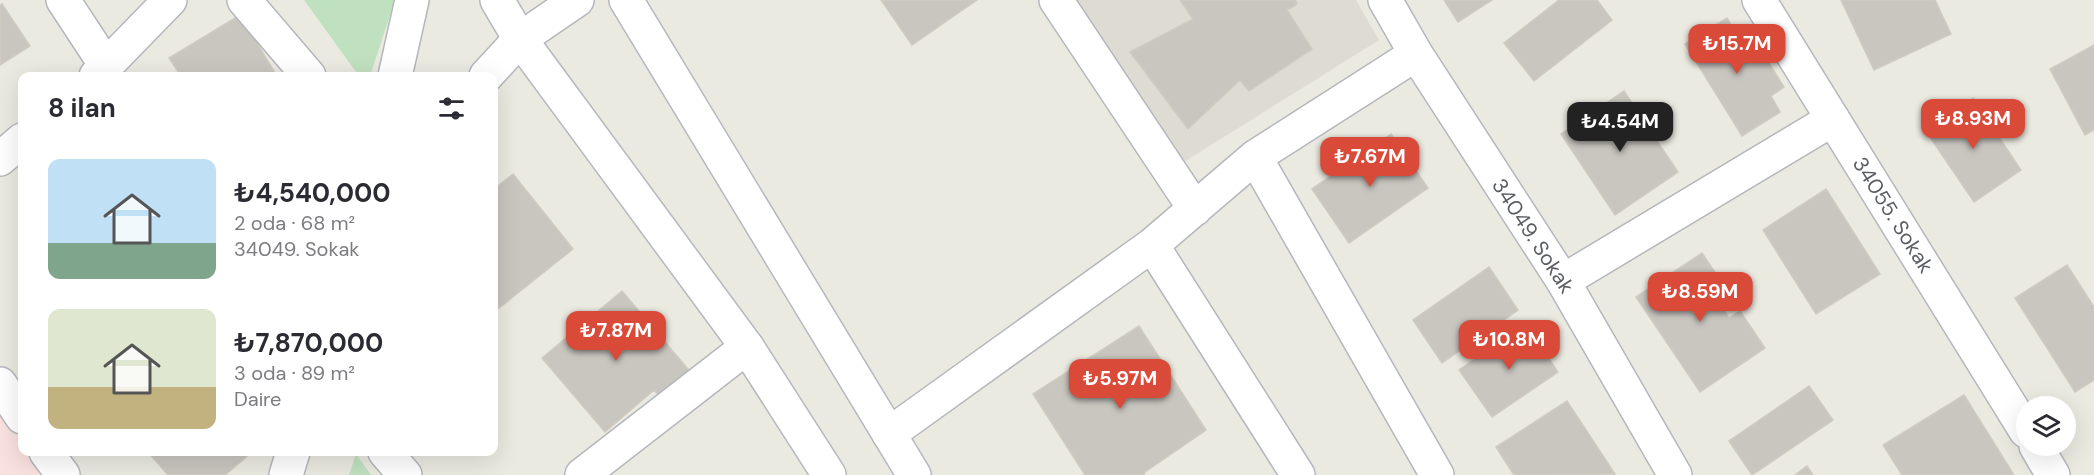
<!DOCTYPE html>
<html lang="tr">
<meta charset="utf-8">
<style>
body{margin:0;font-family:"DM Sans",sans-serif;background:#f2f2f3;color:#2b2b33;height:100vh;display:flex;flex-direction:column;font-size:22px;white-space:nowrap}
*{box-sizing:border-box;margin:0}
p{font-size:20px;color:#7c7c81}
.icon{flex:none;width:33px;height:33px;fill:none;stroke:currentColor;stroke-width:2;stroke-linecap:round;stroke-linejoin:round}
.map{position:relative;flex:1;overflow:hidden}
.panel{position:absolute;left:18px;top:72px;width:480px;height:384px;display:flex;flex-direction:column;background:#fff;border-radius:12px;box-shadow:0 6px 24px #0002}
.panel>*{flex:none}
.fabs{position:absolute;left:2016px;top:396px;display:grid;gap:12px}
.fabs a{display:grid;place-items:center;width:60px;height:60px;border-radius:50%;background:#fff;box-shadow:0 6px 24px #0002;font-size:30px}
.price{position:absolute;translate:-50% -51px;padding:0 14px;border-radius:12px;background:#da4a39;color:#fff;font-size:20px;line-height:39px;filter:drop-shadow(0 2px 3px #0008)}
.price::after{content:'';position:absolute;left:50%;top:36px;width:18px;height:14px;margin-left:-9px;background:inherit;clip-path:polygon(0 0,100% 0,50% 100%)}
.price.selected{background:#222;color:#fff}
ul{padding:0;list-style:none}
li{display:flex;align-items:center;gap:18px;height:150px;padding:0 30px}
li span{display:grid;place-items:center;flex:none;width:168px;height:120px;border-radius:12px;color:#555}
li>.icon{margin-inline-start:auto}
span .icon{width:72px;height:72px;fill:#fffc;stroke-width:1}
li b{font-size:26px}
h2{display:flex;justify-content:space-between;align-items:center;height:72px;padding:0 30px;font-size:26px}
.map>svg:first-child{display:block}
.education{fill:#dedbd3}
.medical{fill:#f8e1de}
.green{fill:#c0e1c0}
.building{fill:#c9c6c0;stroke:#d0cbc0;stroke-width:1.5}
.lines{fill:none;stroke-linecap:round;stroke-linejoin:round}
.minor-casing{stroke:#b4b7bb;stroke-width:36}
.secondary-casing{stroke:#b5b8bd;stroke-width:36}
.minor{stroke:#fff;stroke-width:33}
.secondary{stroke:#fff;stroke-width:33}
.labels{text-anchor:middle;stroke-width:5;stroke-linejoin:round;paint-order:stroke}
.street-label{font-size:21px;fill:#5a5d61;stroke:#fff}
</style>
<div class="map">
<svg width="2094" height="475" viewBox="0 0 2094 475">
<rect width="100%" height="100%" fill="#ebeae1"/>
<!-- education -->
<path class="education" d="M1071 0H1356L1379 40 1179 165Z"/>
<!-- medical -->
<path class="medical" d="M0 406 22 439V452H31L43 470 37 475H0Z"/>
<!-- green -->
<path class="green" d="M304 0H395L370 76H359Z
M356 454 371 475H349Z"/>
<!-- building -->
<path class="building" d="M881 0H977L912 45Z
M1180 0H1295L1297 4 1287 10 1312 49 1249 91 1240 80 1188 129 1130 52 1193 19Z
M1444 0H1492L1458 22Z
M1559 0H1597L1612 20 1534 81 1504 43Z
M1841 0H1935L1951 34 1874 70Z
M2 4 30 46 0 65V5Z
M240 15 277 76H181L169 58Z
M1727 18 1738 37 1749 31 1784 87 1771 96 1780 112 1742 136 1685 44Z
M2094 45V130L2085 135 2050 69Z
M1624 91 1678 172 1615 215 1561 134Z
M1973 98 2021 170 1974 202 1925 130Z
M1391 134 1428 188 1349 243 1312 189Z
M513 174 573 249 494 312V275L496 272 494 269V189Z
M1826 189 1880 274 1816 314 1763 230Z
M1702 253 1727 290 1716 298 1729 318 1740 311 1765 348 1700 392 1636 297Z
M2067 265 2094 307V380L2075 392 2015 298Z
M1489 267 1518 310 1442 363 1413 320Z
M622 291 692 374 662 399 654 390 605 432 542 358Z
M1525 324 1558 372 1492 417 1459 370Z
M1139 326 1206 430 1145 472 1144 475H1085L1033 394Z
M1809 386 1833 420 1752 475 1729 441Z
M1964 395 2014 475H1902L1883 445Z
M1567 401 1615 474 1514 475 1496 447Z
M148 452H250L251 453 225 475H168Z
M1807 466 1813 475H1795Z"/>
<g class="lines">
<!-- minor casing -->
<g class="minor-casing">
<path id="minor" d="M63 0 107 67
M244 0 309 76
M1056 0 1195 209
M1385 0 1416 54 1563 281 1675 475
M1759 0 2026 431
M96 76 170 0
M395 76 412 0
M486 76 520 39 577 0
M1255 157 1437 475
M0 159 22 140
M1152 245 1298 475
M1563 281 1833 119
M0 384 22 417
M889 434 1152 245 1255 157 1416 54
M2036 446 2053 475
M46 452 63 475
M385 452 405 475
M286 475 293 452
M582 475 747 347"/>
</g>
<!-- secondary casing -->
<g class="secondary-casing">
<path id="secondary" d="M497 0 520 39 747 347 829 475
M626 0 914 475"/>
</g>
<!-- minor -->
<use href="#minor" class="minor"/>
<!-- secondary -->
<use href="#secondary" class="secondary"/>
</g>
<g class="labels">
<!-- street labels -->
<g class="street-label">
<text transform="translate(1893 215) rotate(58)" y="7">34055. Sokak</text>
<text transform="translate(1533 236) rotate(57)" y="7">34049. Sokak</text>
</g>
</g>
</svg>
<div class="fabs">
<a><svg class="icon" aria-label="layers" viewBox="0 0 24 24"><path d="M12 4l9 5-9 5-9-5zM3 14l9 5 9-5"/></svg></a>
</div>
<b class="price" style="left:1737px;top:75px">₺15.7M</b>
<b class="price" style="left:1973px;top:150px">₺8.93M</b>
<b class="price selected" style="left:1620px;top:153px">₺4.54M</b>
<b class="price" style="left:1370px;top:188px">₺7.67M</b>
<b class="price" style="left:1700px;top:323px">₺8.59M</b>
<b class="price" style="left:616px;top:362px">₺7.87M</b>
<b class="price" style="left:1509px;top:371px">₺10.8M</b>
<b class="price" style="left:1120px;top:410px">₺5.97M</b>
<section class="panel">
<h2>8 ilan<svg class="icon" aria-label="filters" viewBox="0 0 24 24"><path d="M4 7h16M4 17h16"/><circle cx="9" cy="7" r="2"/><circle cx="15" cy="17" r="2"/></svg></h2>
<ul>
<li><span style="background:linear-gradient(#bfe0f5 70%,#7fa58c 0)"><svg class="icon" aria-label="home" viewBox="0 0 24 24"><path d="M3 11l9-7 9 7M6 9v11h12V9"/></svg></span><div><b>₺4,540,000</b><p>2 oda · 68 m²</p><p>34049. Sokak</p></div></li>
<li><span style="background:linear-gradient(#dfe7d0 65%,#c2b280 0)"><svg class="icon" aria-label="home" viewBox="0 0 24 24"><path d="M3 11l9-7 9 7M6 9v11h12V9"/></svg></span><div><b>₺7,870,000</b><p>3 oda · 89 m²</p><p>Daire</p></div></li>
</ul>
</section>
</div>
